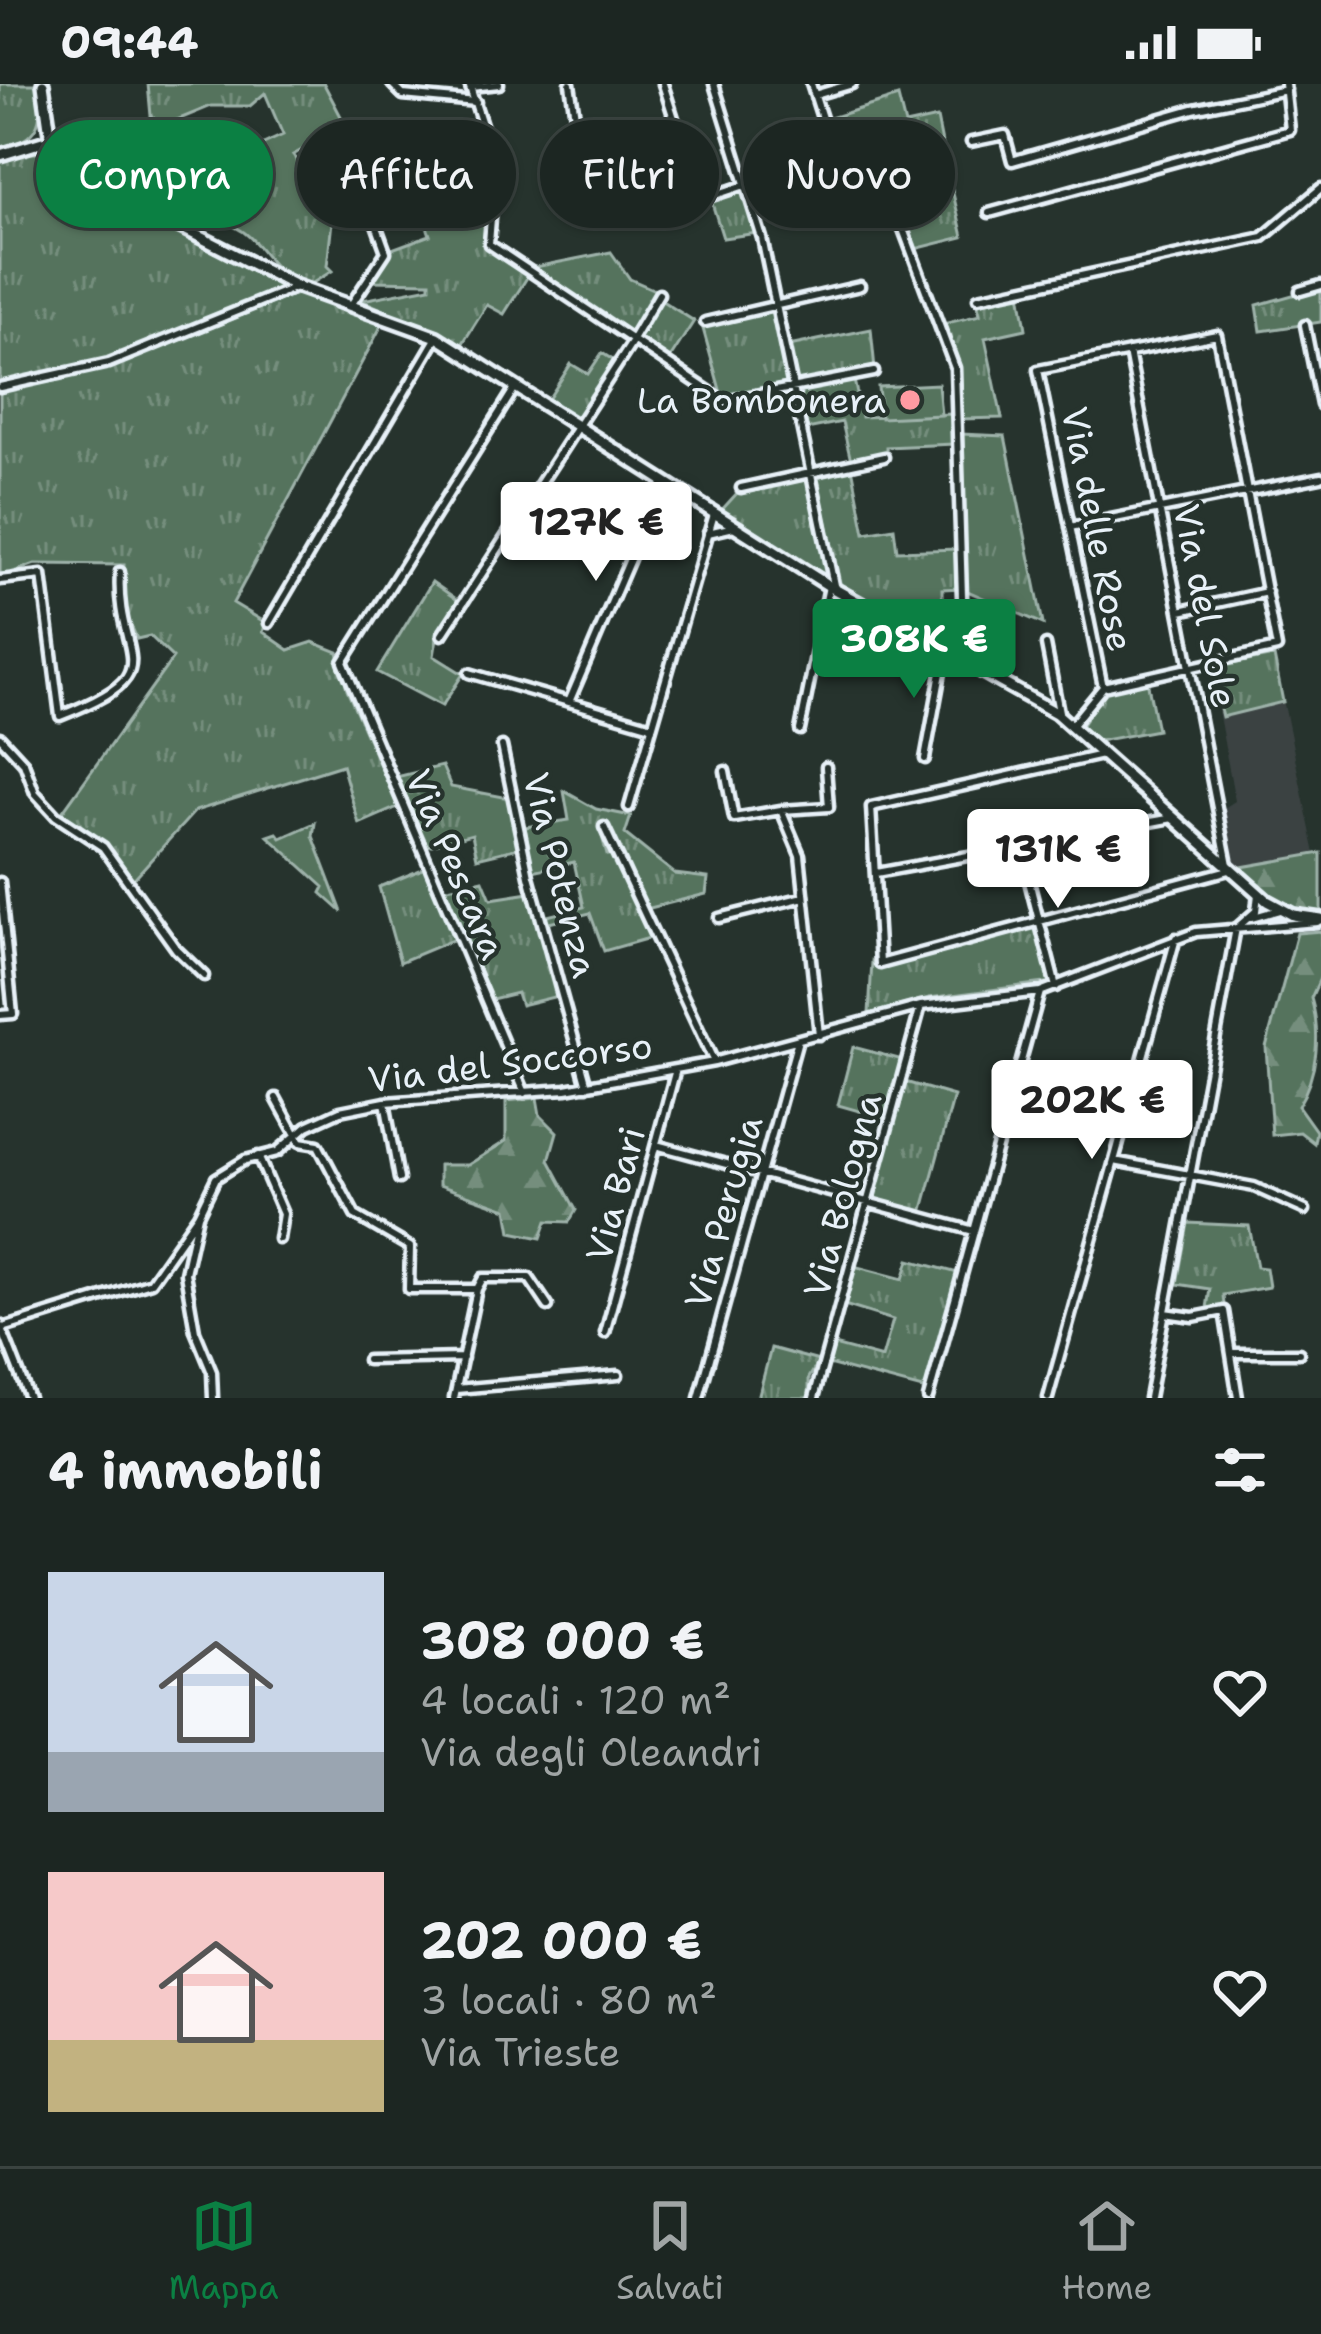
<!DOCTYPE html>
<html lang="it">
<meta charset="utf-8">
<style>
body{margin:0;font-family:"Shantell Sans",sans-serif;background:#29322f;color:#f1f3f6;height:100vh;display:flex;flex-direction:column;font-size:45px;white-space:nowrap}
*{box-sizing:border-box;margin:0}
p{font-size:39px;color:#a0a5a5}
.icon{flex:none;width:66px;height:66px;fill:none;stroke:currentColor;stroke-width:2;stroke-linecap:round;stroke-linejoin:round}
.map{position:relative;height:1314px;overflow:hidden}
.details{display:flex;flex-direction:column;background:#1c2622;flex:1}
.details>*{flex:none}
.banner{position:absolute;left:36px;top:36px;width:1251px;height:108px;display:flex;gap:24px}
.price{position:absolute;translate:-50% -102px;padding:0 27px;border-radius:12px;background:#fff;color:#222;font-size:39px;line-height:78px;filter:drop-shadow(0 3px 6px #0008)}
.price::after{content:'';position:absolute;left:50%;top:72px;width:36px;height:27px;margin-left:-18px;background:inherit;clip-path:polygon(0 0,100% 0,50% 100%)}
.price.selected{background:#0b8043;color:#fff}
ul{padding:0;list-style:none}
li{display:flex;align-items:center;gap:36px;height:300px;padding:0 48px}
li span{display:grid;place-items:center;flex:none;width:336px;height:240px;border-radius:0px;color:#555}
li>.icon{margin-inline-start:auto}
span .icon{width:144px;height:144px;fill:#fffc;stroke-width:1}
li b{font-size:51px}
h2{display:flex;justify-content:space-between;align-items:center;height:144px;padding:0 48px;font-size:51px}
.pill{padding:0 42px;border-radius:54px;background:#1c2622;box-shadow:0 3px 9px #0004,0 0 0 3px #3a4340;font-size:42px;line-height:108px}
.pill.selected{background:#0b8043;color:#fff}
.status{display:flex;justify-content:space-between;align-items:center;height:84px;padding:0 60px;background:#1c2622;direction:ltr}
.status svg{height:33px;fill:currentColor}
.tab-bar{display:flex;justify-content:space-around;align-items:center;height:168px;border-top:3px solid #3a4340;background:#1c2622;font-size:33px;color:#a0a5a5}
.tab-bar a{display:grid;justify-items:center;gap:6px}
.tab-bar .selected{color:#0b8043}
.map>svg:first-child{display:block}
.built{fill:#3a4242}
.grass{fill:url(#grass-tufts);stroke:#9eb2aa;stroke-width:3}
.forest{fill:url(#forest-firs);stroke:#9eb2aa;stroke-width:3}
.green{fill:#54735d;stroke:#9eb2aa;stroke-width:3}
.lines{fill:none;stroke-linecap:round;stroke-linejoin:round}
.minor-casing{stroke:#e8f1f8;stroke-width:15}
.tertiary-casing{stroke:#e8f1f8;stroke-width:18}
.minor{stroke:#26332d;stroke-width:6}
.tertiary{stroke:#26332d;stroke-width:9}
.poi-dot{fill:#ff9aa2;stroke:#26332d;stroke-width:4.5}
.labels{text-anchor:middle;stroke-width:9;stroke-linejoin:round;paint-order:stroke}
.poi-label{font-size:36px;fill:#e8f1f8;stroke:#26332d;text-anchor:end}
.street-label{font-size:36px;fill:#e8f1f8;stroke:#26332d}
</style>
<div class="status"><b>09:44</b><svg viewBox="0 0 49 12"><path d="M0 12V9h3v3zM5 12V6h3v6zM10 12V3h3v9zM15 12V0h3v12zM26 1h20v11H26zM47 4h2v5h-2z"/></svg></div>
<div class="map">
<svg width="1321" height="1314" viewBox="0 0 1321 1314">
<defs>
<pattern id="grass-tufts" width="24" height="20" patternUnits="userSpaceOnUse" patternTransform="scale(3)"><rect width="24" height="20" fill="#54735d"/><path d="M3 7l-1-3M5 7V3M7 7l1-3M15 17l-1-3M17 17v-4M19 17l1-3" fill="none" stroke="#758e7d"/></pattern>
<pattern id="forest-firs" width="22" height="20" patternUnits="userSpaceOnUse" patternTransform="scale(3)"><rect width="22" height="20" fill="#54735d"/><path d="M5 1l3.5 6h-7zM16 11l3.5 6h-7z" fill="#758e7d"/></pattern>
</defs>
<rect width="100%" height="100%" fill="#26332d"/>
<filter id="ink" filterUnits="userSpaceOnUse"><feTurbulence type="fractalNoise" baseFrequency=".00833" numOctaves="2"/><feDisplacementMap in="SourceGraphic" scale="24" xChannelSelector="R" yChannelSelector="G"/><feConvolveMatrix kernelMatrix="1 2 1 2 8 2 1 2 1" color-interpolation-filters="sRGB"/></filter>
<g filter="url(#ink)">
<!-- built -->
<path class="built" d="M1274 572 1315 770 1236 784 1224 724 1235 717 1210 584Z"/>
<!-- grass -->
<path class="grass" d="M0 0H39C43 40 40 53 0 66Z
M148 0H324L346 42 293 71 334 120 327 182 332 187 311 200C268 191 272 170 245 149 238 143 227 141 221 134 211 124 214 91 220 80L283 51 265 9 250 22H211L165 41 151 32Z
M898 13 905 41 937 34 943 64 911 74 916 101 851 115 827 35Z
M26 69H48L59 108 77 125 149 133 289 204 106 277 0 301V76Z
M55 70C88 79 115 119 145 117V125C92 124 68 128 55 70Z
M411 96 490 106 483 159 528 192 504 230 487 221 461 262 362 216 430 203V198L372 197 392 165 430 151Z
M950 96 963 153 915 165 897 113Z
M743 104 757 149 723 154 711 116Z
M611 168 630 195 657 207 632 249 530 184Z
M1321 203V238L1261 247 1257 221Z
M303 207 385 235 233 519 266 539 263 548 289 566 313 558 338 568 347 606 398 723 359 740 342 681 195 727 129 800 100 755 60 731 173 574 150 552 137 555 122 520 124 481 35 480 0 493V307L115 282Z
M1020 208 1026 245 985 254 1002 334 959 335 957 275 943 240 980 231 977 217Z
M659 215 694 237 669 276 635 254Z
M775 224 791 303 722 313 702 241Z
M871 245 875 285 798 302 789 262Z
M602 269 616 278 577 337 547 317 571 280 588 290Z
M854 296 862 333 953 330 954 360 886 363V369L851 377 842 338 807 345 800 308Z
M960 350 1005 352 1043 540 965 506Z
M852 383 865 449 894 444 897 467 958 465 960 504 942 505 943 562 841 503 817 394Z
M811 392 831 491 829 497 719 429 740 406Z
M432 498 459 517 437 554 434 572 463 590 442 622 377 588Z
M1274 572 1283 618 1222 633 1210 584Z
M1147 596 1157 646 1094 658 1079 645 1106 605Z
M442 682 451 703 509 714 519 764 477 774 472 750 428 762 396 693Z
M564 707 596 725 631 732 625 750 675 790 708 794 706 810 646 825 605 738 599 741 607 771 614 770 653 853 604 867 590 829 545 840 543 833 584 823 574 778 533 787 525 743 569 736Z
M315 739 313 752 342 828 321 809 324 803 268 752 277 749 281 754Z
M425 784 455 855 400 878 379 803Z
M483 796 491 815 530 809 558 912 521 921 517 909 492 915 443 805Z
M1032 843 1038 847 1052 898 929 914 869 930 872 878 877 884Z
M853 963 903 976 887 1035 838 1021Z
M905 998 954 1012 922 1129 873 1115Z
M1188 1139 1249 1142 1257 1183 1266 1184 1269 1203 1223 1211 1224 1221 1207 1224 1210 1205 1177 1200Z
M909 1176 958 1189 926 1306 828 1280 834 1261 882 1274 893 1236 844 1221 854 1182 903 1195Z
M771 1264 819 1277 809 1294V1314H758Z"/>
<!-- forest -->
<path class="forest" d="M1321 769V829L1284 822 1236 784Z
M1321 847V892L1311 914C1321 949 1318 990 1298 1022L1316 1047 1314 1059 1300 1048 1272 1051 1266 963 1297 849Z
M537 1014 540 1031 557 1048 549 1076 576 1126 569 1138 547 1137 541 1154 511 1148 507 1125 439 1101V1081H468L506 1057V1017Z"/>
<!-- green -->
<path class="green" d="M938 300 941 331 881 334 878 303Z"/>
<g class="lines">
<!-- minor casing -->
<g class="minor-casing">
<path id="minor" d="M392 0 403 11 476 18
M469 0 495 81 489 160 724 317 874 288
M570 0 590 130 598 129
M663 0 700 116 745 101
M714 0 762 154 835 506
M811 0 849 118 912 104
M470 3 499 0
M815 11 852 0
M971 58 1005 51 1012 77 1193 25 1286 6
M347 60 386 168 351 221
M894 121 955 284 964 578
M989 129 1290 46 1285 0
M673 130 671 125 700 116
M1300 207 1321 201
M978 214 1263 153 1321 104
M705 238 860 202
M1305 241 1321 321
M632 256 659 210
M0 303 109 279 296 203
M515 304 343 578 525 1009
M741 404 884 373
M655 415 677 407
M1070 443 1321 393
M708 449 734 443
M0 496 42 491 60 632C176 587 114 576 120 488
M1180 527 1267 508
M269 539 437 253
M442 551 633 257
M1046 561 1059 628
M850 563 859 519
M469 589 652 642
M569 618 663 398
M1072 641 1103 603 1038 286 1217 251 1277 564 1103 603
M800 646 829 502
M0 653 24 679 35 709 56 732 103 763 176 865 204 892
M502 662 529 792 587 1002
M1102 671 871 723 880 880 1229 786 1129 268
M925 675 945 567
M725 687 734 734 781 726
M629 723 714 430
M604 743 714 978
M1020 762 1056 903
M876 789 1173 734
M0 798 13 930 0 931
M719 834 804 813
M1251 834 1279 826
M1239 842 1256 827 1258 810
M819 951 800 771 781 726 829 723 826 683
M276 1014 300 1058 318 1061 355 1131 410 1163 409 1205H477L454 1314
M385 1018 399 1095
M656 1061 974 1147
M258 1072 283 1130 279 1155
M1114 1077 1254 1103 1305 1126
M198 1131 185 1189 195 1247 212 1288 213 1314
M477 1205 483 1194H529L548 1222
M1165 1229 1193 1233 1224 1227 1238 1314
M0 1240 29 1314
M0 1245 151 1198 198 1131 216 1094 245 1076 277 1068 307 1042 340 1027 385 1018 566 1005 714 978 921 922 1040 908 1196 848 1317 838
M605 1249 676 985
M1232 1269H1299
M367 1276 463 1274
M456 1305 618 1291
M699 1314 798 956
M814 1314 921 922
M928 1314 1040 908
M1048 1314 1176 854
M1149 1314 1236 844"/>
</g>
<!-- tertiary casing -->
<g class="tertiary-casing">
<path id="tertiary" d="M43 0 56 92 75 119 95 127 159 132 296 202 437 253 829 502 1056 629 1267 817 1293 831 1321 835
M0 71 49 56"/>
</g>
<!-- minor -->
<use href="#minor" class="minor"/>
<!-- tertiary -->
<use href="#tertiary" class="tertiary"/>
</g>
</g>
<!-- markers -->
<circle class="poi-dot" cx="910" cy="316" r="12"/>
<g class="labels">
<!-- poi labels -->
<g class="poi-label">
<text x="886" y="329">La Bombonera</text>
</g>
<!-- street labels -->
<g class="street-label">
<text transform="translate(1098 445) rotate(79)" y="13">Via delle Rose</text>
<text transform="translate(1206 522) rotate(79)" y="13">Via del Sole</text>
<text transform="translate(456 780) rotate(67)" y="13">Via Pescara</text>
<text transform="translate(561 791) rotate(76)" y="13">Via Potenza</text>
<text transform="translate(510 978) rotate(-7)" y="13">Via del Soccorso</text>
<text transform="translate(615 1110) rotate(-75)" y="13">Via Bari</text>
<text transform="translate(842 1111) rotate(-75)" y="13">Via Bologna</text>
<text transform="translate(723 1128) rotate(-74)" y="13">Via Perugia</text>
</g>
</g>
</svg>
<b class="price" style="left:596px;top:500px">127K €</b>
<b class="price selected" style="left:914px;top:617px">308K €</b>
<b class="price" style="left:1058px;top:827px">131K €</b>
<b class="price" style="left:1092px;top:1078px">202K €</b>
<div class="banner">
<a class="pill selected">Compra</a>
<a class="pill">Affitta</a>
<a class="pill">Filtri</a>
<a class="pill">Nuovo</a>
</div>
</div>
<section class="details">
<h2>4 immobili<svg class="icon" aria-label="filters" viewBox="0 0 24 24"><path d="M4 7h16M4 17h16"/><circle cx="9" cy="7" r="2"/><circle cx="15" cy="17" r="2"/></svg></h2>
<ul>
<li><span style="background:linear-gradient(#c9d6e8 75%,#9aa5b1 0)"><svg class="icon" aria-label="home" viewBox="0 0 24 24"><path d="M3 11l9-7 9 7M6 9v11h12V9"/></svg></span><div><b>308 000 €</b><p>4 locali · 120 m²</p><p>Via degli Oleandri</p></div><svg class="icon" aria-label="heart" viewBox="0 0 24 24"><path d="M12 20l-8-8c-3-5 5-10 8-4 3-6 11-1 8 4z"/></svg></li>
<li><span style="background:linear-gradient(#f6c9c9 70%,#c2b280 0)"><svg class="icon" aria-label="home" viewBox="0 0 24 24"><path d="M3 11l9-7 9 7M6 9v11h12V9"/></svg></span><div><b>202 000 €</b><p>3 locali · 80 m²</p><p>Via Trieste</p></div><svg class="icon" aria-label="heart" viewBox="0 0 24 24"><path d="M12 20l-8-8c-3-5 5-10 8-4 3-6 11-1 8 4z"/></svg></li>
</ul>
</section>
<nav class="tab-bar">
<a class="selected"><svg class="icon" aria-label="map" viewBox="0 0 24 24"><path d="M3 6l6-2 6 2 6-2v14l-6 2-6-2-6 2zM9 4v14M15 6v14"/></svg>Mappa</a>
<a><svg class="icon" aria-label="saved" viewBox="0 0 24 24"><path d="M7 4h10v16l-5-4-5 4z"/></svg>Salvati</a>
<a><svg class="icon" aria-label="home" viewBox="0 0 24 24"><path d="M3 11l9-7 9 7M6 9v11h12V9"/></svg>Home</a>
</nav>
